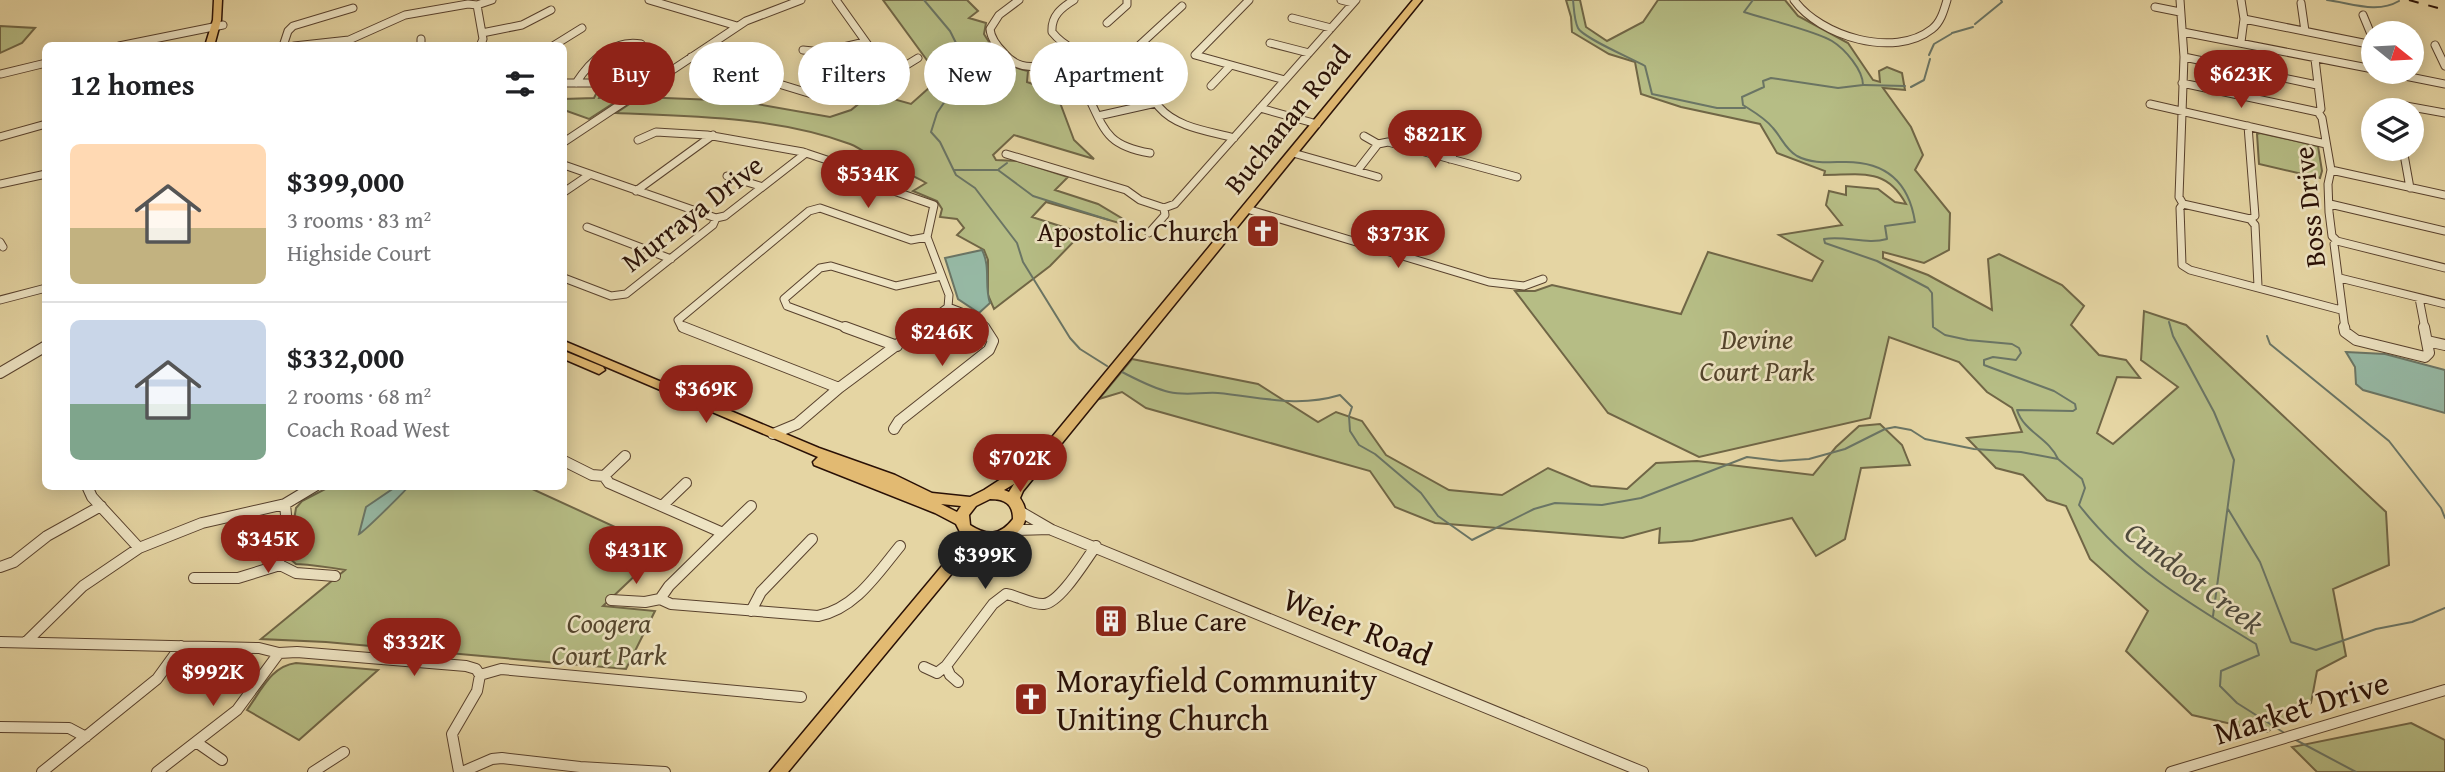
<!DOCTYPE html>
<meta charset="utf-8">
<style>
body{margin:0;font-family:"Gentium Book Plus",serif;background:#f2f2f2;color:#202124;height:100vh;display:flex;flex-direction:column;font-size:26px;white-space:nowrap}
*{box-sizing:border-box;margin:0}
p{font-size:23px;color:#757577}
.icon{flex:none;width:38px;height:38px;fill:none;stroke:currentColor;stroke-width:2;stroke-linecap:round;stroke-linejoin:round}
.map{position:relative;flex:1;overflow:hidden}
.side{position:absolute;left:42px;top:42px;width:525px;height:448px;display:flex;flex-direction:column;background:#fff;border-radius:10px;box-shadow:0 4px 18px #0003}
.side>*{flex:none}
.guide{position:absolute;left:588px;top:42px;width:665px;height:63px;display:flex;gap:14px}
.needle{width:46px;rotate:108deg}
.fabs{position:absolute;left:2361px;top:21px;display:grid;gap:14px}
.fabs a{display:grid;place-items:center;width:63px;height:63px;border-radius:50%;background:#fff;box-shadow:0 4px 18px #0003;font-size:35px}
.price{position:absolute;translate:-50% -60px;padding:0 16px;border-radius:24px;background:#8f2418;color:#fff;font-size:23px;line-height:46px;filter:drop-shadow(0 2px 4px #0008)}
.price::after{content:'';position:absolute;left:50%;top:42px;width:21px;height:16px;margin-left:-10px;background:inherit;clip-path:polygon(0 0,100% 0,50% 100%)}
.price.on{background:#222;color:#fff}
ul{padding:0;list-style:none}
li{display:flex;align-items:center;gap:21px;height:175px;padding:0 28px}
li+li{border-top:2px solid #e0e0e0}
li span{display:grid;place-items:center;flex:none;width:196px;height:140px;border-radius:10px;color:#555}
li>.icon{margin-inline-start:auto}
span .icon{width:84px;height:84px;fill:#fffc;stroke-width:1}
li b{font-size:30px}
h2{display:flex;justify-content:space-between;align-items:center;height:84px;padding:0 28px;font-size:30px}
.chip{padding:0 24px;border-radius:32px;background:#fff;box-shadow:0 4px 18px #0003;font-size:24px;line-height:63px}
.chip.on{background:#8f2418;color:#fff}
.map>svg:first-child{display:block}
.green{fill:#b6bd85;stroke:#706646;stroke-width:2}
.water{fill:#96b9a5;stroke:#6a7565;stroke-width:2}
.lines{fill:none;stroke-linecap:round;stroke-linejoin:round}
.stream{stroke:#6a7565;stroke-width:2}
.minor-far1-casing{stroke:#58412d;stroke-width:9}
.minor-casing{stroke:#58412d;stroke-width:12}
.major-casing{stroke:#291006;stroke-width:3}
.minor-far1{stroke:#eee4c3;stroke-width:7}
.minor{stroke:#eee4c3;stroke-width:10}
.major{fill:#e2ba72;fill-rule:evenodd}
.rail{stroke:#291006;stroke-width:2;stroke-dasharray:10 10;stroke-linecap:butt}
.labels{text-anchor:middle;stroke-width:5;stroke-linejoin:round;paint-order:stroke}
.street-label{font-size:28px;fill:#291006;stroke:#eee4c3}
.poi-label{font-size:28px;fill:#291006;stroke:#eee4c3;text-anchor:end}
.park-label{font-size:28px;font-style:italic;fill:#53442c;stroke:#eee4c3}
.water-label{font-size:30px;font-style:italic;fill:#4f4b3e;stroke:#eee4c3}
.near-street-label{font-size:33px;fill:#291006;stroke:#eee4c3}
.near-poi-label{font-size:33px;fill:#291006;stroke:#eee4c3;text-anchor:start}
</style>
<div class="map">
<svg width="2445" height="772" viewBox="0 0 2445 772">
<rect width="100%" height="100%" fill="#e5d5a3"/>
<filter id="stains"><feTurbulence type="fractalNoise" baseFrequency=".00286" numOctaves="4"/><feColorMatrix values="0 0 0 0 .2 0 0 0 0 .09 0 0 0 0 .02 0 0 0 .5 -.17"/></filter>
<radialGradient id="worn" r=".72"><stop offset=".6" stop-color="#630" stop-opacity="0"/><stop offset="1" stop-color="#630" stop-opacity=".3"/></radialGradient>
<!-- green -->
<path class="green" d="M883 0H967L978 11 969 18 986 23 984 34C997 55 1003 66 1028 71L1027 82 1056 92 1074 140 1094 159 1014 135 993 155 996 160 1018 161 1068 177 1055 190 1098 204 1123 219 1119 223 1046 202 1032 217 1082 233 1050 266 994 309 988 295V260L984 250 957 235 964 228 957 219 940 217 942 209 937 201 913 191 926 183C913 175 901 171 887 165 874 160 863 149 850 144 777 117 693 116 616 113L640 97 740 101 830 117 851 110 872 93 911 104 940 78Z
M1566 0H1580L1586 27 1607 41 1643 22 1658 0H1785L1798 16 1848 43 1873 80 1880 82 1879 71 1887 67 1902 73 1905 90 1883 88 1911 127 1923 155 1915 170 1950 213 1949 250 1924 263 1883 252V258L1928 275 1992 310 1988 259 1999 254 2062 285 2084 306 2071 325 2099 355 2126 360 2140 378 2117 377 2097 433 2113 444 2178 387 2141 360 2144 311 2186 325 2386 512 2389 565 2333 589 2346 656 2317 671 2311 703 2267 732 2192 715 2126 651 2148 611 2090 559 2066 506 2047 500 2023 475 1996 468 1967 438 2022 432 2012 408 1987 392 1959 362 1889 337 1870 418 1699 457 1608 413 1515 291H1535L1552 285 1681 314 1708 252 1812 281 1823 261 1779 235 1842 225 1826 205 1829 191 1846 195V186L1878 189 1895 202 1906 204C1886 167 1861 175 1824 175L1825 171 1777 153 1760 124 1681 107 1641 94 1635 62 1609 54 1572 32 1571 17Z
M0 26 35 28 22 43 0 53Z
M599 88H603L599 98 623 97 589 119 564 110V99L594 98Z
M2260 133 2318 146 2322 171 2320 178 2259 164 2257 134Z
M1132 359 1258 384 1318 422 1336 412 1362 421 1386 455 1449 490 1502 495 1548 468 1591 486 1627 489 1656 463 1697 461 1813 475 1836 447 1859 426 1880 424 1902 445 1910 465 1861 468 1845 539 1816 556 1792 518 1692 541 1659 543 1660 528 1623 538 1435 523 1395 507 1370 471 1146 408 1122 392 1099 399Z
M329 487H528L663 549 603 606 655 611 626 669 326 642 261 639 345 570C328 567 313 565 296 564L288 557 296 508 302 501Z
M296 663 378 670 299 740 247 710C261 691 271 666 296 663Z
M2411 723 2445 740V772H2317L2292 747Z"/>
<!-- water -->
<path class="water" d="M982 250C991 267 984 286 990 303L979 313 958 299 945 258Z
M2346 352 2385 354 2445 370V413L2363 390 2356 384 2355 367Z
M394 488 408 487C404 492 364 532 359 534L366 507Z"/>
<g class="lines">
<!-- stream -->
<path class="stream" d="M924 0 950 31 959 49 956 85 937 113 931 132 940 142 956 175 975 188 1017 243 1023 262 1070 338 1080 349 1107 366
M1573 0C1574 8 1574 20 1578 28 1583 38 1633 59 1645 66L1652 94 1717 108H1745
M1753 0 1744 12C1765 19 1816 31 1832 41 1845 49 1863 70 1863 85L1838 88 1771 78 1763 81 1764 87 1742 97 1743 105C1754 112 1765 118 1773 128 1782 138 1785 149 1797 156 1812 164 1829 162 1846 162 1886 162 1909 183 1915 222L1885 226 1887 239C1866 245 1845 235 1824 239L1825 243 1877 261 1928 288 1932 293 1933 327 1945 335 1968 340 2012 344 2019 348 2021 353 2016 360 1993 357 1984 360V365L2054 391 2075 404 2076 409 2073 411 2017 410C2024 432 2049 438 2058 459
M2327 0C2351 3 2377 14 2399 1
M1975 24 2002 2 2001 0
M1952 33 1973 27
M1929 55 1934 44 1951 34
M957 84 994 65
M1864 85 1905 86
M1911 87 1924 80 1930 59
M999 169 1007 163
M954 170H998L1033 196 1109 220
M2169 322 2173 336 2214 412 2234 460 2213 616
M2267 336 2270 344 2389 441 2441 508 2445 518
M1120 371C1136 379 1152 388 1169 392 1186 396 1201 392 1218 393 1261 397 1297 408 1340 395L1352 407 1349 416 1350 431 1359 445 1375 454 1421 493 1438 516 1472 540 1534 509 1555 503 1602 505 1641 498 1747 457 1780 461 1809 459 1845 449 1885 429 1895 427 1911 430 1925 439 1974 449 2021 452 2058 459 2082 479 2085 488 2079 505C2127 567 2190 604 2256 644L2259 655 2221 671 2220 686 2237 703 2286 734
M2228 509 2260 562 2291 642 2316 650 2376 629 2412 622 2445 608
M2294 739 2356 772"/>
<!-- minor-far1 casing -->
<g class="minor-far1-casing">
<path id="minor-far1" d="M649 0 737 26
M836 0 883 66 900 69 918 58
M1019 0 999 15 990 29C991 39 997 46 1004 53 1024 78 1051 63 1074 50
M1074 0C1061 8 1051 16 1052 32 1074 59 1102 53 1129 68 1144 77 1149 95 1159 107 1177 128 1209 131 1234 138
M1249 0 1195 55 1285 80
M1341 0 1353 3
M1794 0C1820 36 1894 59 1932 29 1941 22 1944 10 1947 0
M2180 0 2184 57 2179 197 2183 204 2180 208 2182 265 2190 270 2341 310
M2241 0 2244 19 2241 42
M2301 3 2305 31
M477 5 483 39 480 46
M2155 7 2180 12
M2363 15 2373 39
M1292 18 1331 28
M2244 19 2373 45
M1107 23 1127 5V0
M2183 32 2373 69
M482 33 522 25 551 10
M421 39V46
M1270 43 1309 53
M2435 45 2445 66
M119 46 223 25
M283 46 288 31 293 26 353 8
M294 46 349 40 405 15 468 4 477 5 492 0
M553 46 582 28
M803 50 822 52 865 42
M691 57 828 99
M2184 57 2317 85
M2315 59 2321 109 2318 112 2322 118 2331 170 2328 184 2329 212 2332 236 2337 241 2334 244 2345 329
M1119 64 1182 6
M2385 72 2445 84
M1 74 46 63
M604 81H609L611 83 602 85Z
M564 83H601
M576 83C590 61 613 39 641 44
M724 83 741 72
M2182 83 2318 112
M1211 86 1230 66
M1088 96C1105 132 1108 146 1150 153
M2150 104 2326 144
M1260 108 1317 124
M2395 110V104L2445 113
M1098 116 1156 103
M2248 126 2255 216 2250 219 2255 225 2258 286
M1364 136 1378 144
M0 137 46 124
M638 140 656 132 707 135 803 152 836 163 848 175 934 205 927 237 949 295 948 307 919 329
M564 142 746 21 801 0
M2403 149 2410 188
M1293 153 1378 177
M1006 154 1126 190 1140 200 1164 208
M1450 159 1460 145
M564 165 716 218
M2331 170 2445 195
M1357 171 1378 144 1388 142 1517 177
M727 176 760 186
M0 184 46 174
M636 191 713 135
M564 192 589 175
M2183 204 2250 219
M2330 204 2445 231
M1247 209 1489 282 1524 286 1543 279
M587 227 671 259
M1149 233 1165 215 1164 208 1175 204 1356 0
M2337 241 2445 268
M0 242 3 247
M564 278 611 296 626 294 713 225 716 218 725 216 806 153
M2340 278 2445 304
M2419 298 2425 329
M0 300 46 288
M948 307 969 315 985 329
M688 329 681 326 678 320 809 211 820 208 911 240 927 237
M849 329 787 306 784 299 820 268 831 266 896 286 941 276"/>
</g>
<!-- minor casing -->
<g class="minor-casing">
<path id="minor" d="M683 327 839 388
M845 327 897 346
M2344 327 2345 332 2356 340 2425 357 2429 353 2424 327
M2427 341 2445 345
M0 373 46 346
M894 429 899 421 989 350 993 341 984 327
M773 434 797 424 839 388 921 327
M564 461 592 475 604 476 609 483 723 533 669 586 660 599
M604 476 625 456
M87 486 92 497 139 548
M285 504 286 515 278 559 280 565 296 573 335 576
M662 506 686 483
M1021 512 1052 530 1643 772
M1012 530 1050 529
M723 533 751 506
M0 567 14 562 47 536 101 506
M194 578H238L280 565
M660 599 671 604 818 616C855 609 877 574 900 546
M611 600 645 602 660 599
M751 611 761 592 812 539
M0 642 259 648 279 653 297 652 466 666 476 669 480 675 501 669 801 697
M26 642 83 586 139 548 202 523 285 504 315 486
M924 667 937 673 946 666
M958 682 950 675 946 666 993 604 1006 594C1018 596 1032 605 1044 604 1061 602 1086 559 1096 546
M0 727 69 728 86 737
M196 742 222 760
M42 772 157 679 181 646
M157 772 237 710 279 653
M313 772 344 752
M459 772 452 734 477 691 480 675
M462 772 492 759 502 758 580 767 665 772
M2171 772 2445 690"/>
</g>
<!-- major casing -->
<g class="major-casing">
<path id="major" d="M214 0H222L221 20 214 46H205L213 20Z
M1413 0H1422L1023 491 1020 498C1031 514 1026 531 1007 539 1002 541 996 541 991 544 979 548 969 560 958 566L788 772H770L947 560 960 532 956 524 935 513 814 465 813 462 818 457 564 349V341L819 448 895 475 932 493 970 497 984 490 1021 466 1029 465ZM1014 484 1009 492 1004 490ZM990 499C1005 499 1013 504 1013 519 1000 536 987 536 970 525L969 515 976 506ZM941 504 961 506 957 512Z
M564 351 603 367 605 370 599 374 564 359Z"/>
</g>
<!-- minor-far1 -->
<use href="#minor-far1" class="minor-far1"/>
<!-- minor -->
<use href="#minor" class="minor"/>
<!-- major -->
<use href="#major" class="major"/>
<!-- rail -->
<path class="rail" d="M2409 0 2445 10"/>
</g>
<!-- icons -->
<defs>
<g id="church-square" transform="scale(1.75)"><rect x="-9" y="-9" width="18" height="18" rx="4" fill="#8f2418" stroke="#eee4c3"/><path d="M-1.2-6h2.4v3.5h3.3v2.4h-3.3V6h-2.4V-.1h-3.3v-2.4h3.3Z" fill="#fff"/></g>
<g id="building-square" transform="scale(1.75)"><rect x="-9" y="-9" width="18" height="18" rx="4" fill="#8f2418" stroke="#eee4c3"/><path d="M-4-6H4V6H1V3H-1V6H-4ZM-2.5-4.3h1.7v1.8h-1.7ZM.8-4.3h1.7v1.8H.8ZM-2.5-1h1.7V.8h-1.7ZM.8-1h1.7V.8H.8Z" fill="#fff"/></g>
</defs>
<g fill-rule="evenodd">
<use href="#church-square" x="1263" y="231"/>
<use href="#building-square" x="1111" y="621"/>
<use href="#church-square" x="1031" y="699"/>
</g>
<g class="labels">
<!-- street labels -->
<g class="street-label">
<text transform="translate(1287 119) rotate(-51)" y="10">Buchanan Road</text>
<text transform="translate(2309 207) rotate(-96)" y="10">Boss Drive</text>
<text transform="translate(692 213) rotate(-38)" y="10">Murraya Drive</text>
</g>
<!-- poi labels -->
<g class="poi-label">
<text x="1238" y="241">Apostolic Church</text>
<text x="1136" y="631" text-anchor="start">Blue Care</text>
</g>
<!-- park labels -->
<g class="park-label">
<text x="1757" y="349">Devine<tspan x="1757" dy="32">Court Park</tspan></text>
<text x="609" y="633">Coogera<tspan x="609" dy="32">Court Park</tspan></text>
</g>
<!-- water labels -->
<g class="water-label">
<text transform="translate(2194 578) rotate(37)" y="10">Cundoot Creek</text>
</g>
<!-- near-street labels -->
<g class="near-street-label">
<text transform="translate(1358 626) rotate(22)" y="12">Weier Road</text>
<text transform="translate(2301 707) rotate(-17)" y="12">Market Drive</text>
</g>
<!-- near-poi labels -->
<g class="near-poi-label">
<text x="1056" y="692">Morayfield Community<tspan x="1056" dy="38">Uniting Church</tspan></text>
</g>
</g>
<rect width="100%" height="100%" filter="url(#stains)"/>
<rect width="100%" height="100%" fill="url(#worn)"/>
</svg>
<div class="fabs">
<a><svg class="needle" viewBox="-14 -14 28 28"><path d="M0-13l5 13h-10z" fill="#e53935"/><path d="M0 13l5-13h-10z" fill="#757577"/></svg></a>
<a><svg class="icon" aria-label="layers" viewBox="0 0 24 24"><path d="M12 4l9 5-9 5-9-5zM3 14l9 5 9-5"/></svg></a>
</div>
<b class="price" style="left:2241px;top:110px">$623K</b>
<b class="price" style="left:1435px;top:170px">$821K</b>
<b class="price" style="left:868px;top:210px">$534K</b>
<b class="price" style="left:1398px;top:270px">$373K</b>
<b class="price" style="left:942px;top:368px">$246K</b>
<b class="price" style="left:706px;top:425px">$369K</b>
<b class="price" style="left:1020px;top:494px">$702K</b>
<b class="price" style="left:268px;top:575px">$345K</b>
<b class="price" style="left:636px;top:586px">$431K</b>
<b class="price on" style="left:985px;top:591px">$399K</b>
<b class="price" style="left:414px;top:678px">$332K</b>
<b class="price" style="left:213px;top:708px">$992K</b>
<div class="guide">
<a class="chip on">Buy</a>
<a class="chip">Rent</a>
<a class="chip">Filters</a>
<a class="chip">New</a>
<a class="chip">Apartment</a>
</div>
<section class="side">
<h2>12 homes<svg class="icon" aria-label="filters" viewBox="0 0 24 24"><path d="M4 7h16M4 17h16"/><circle cx="9" cy="7" r="2"/><circle cx="15" cy="17" r="2"/></svg></h2>
<ul>
<li><span style="background:linear-gradient(#ffd9b3 60%,#c2b280 0)"><svg class="icon" aria-label="home" viewBox="0 0 24 24"><path d="M3 11l9-7 9 7M6 9v11h12V9"/></svg></span><div><b>$399,000</b><p>3 rooms · 83 m²</p><p>Highside Court</p></div></li>
<li><span style="background:linear-gradient(#c9d6e8 60%,#7fa58c 0)"><svg class="icon" aria-label="home" viewBox="0 0 24 24"><path d="M3 11l9-7 9 7M6 9v11h12V9"/></svg></span><div><b>$332,000</b><p>2 rooms · 68 m²</p><p>Coach Road West</p></div></li>
</ul>
</section>
</div>
